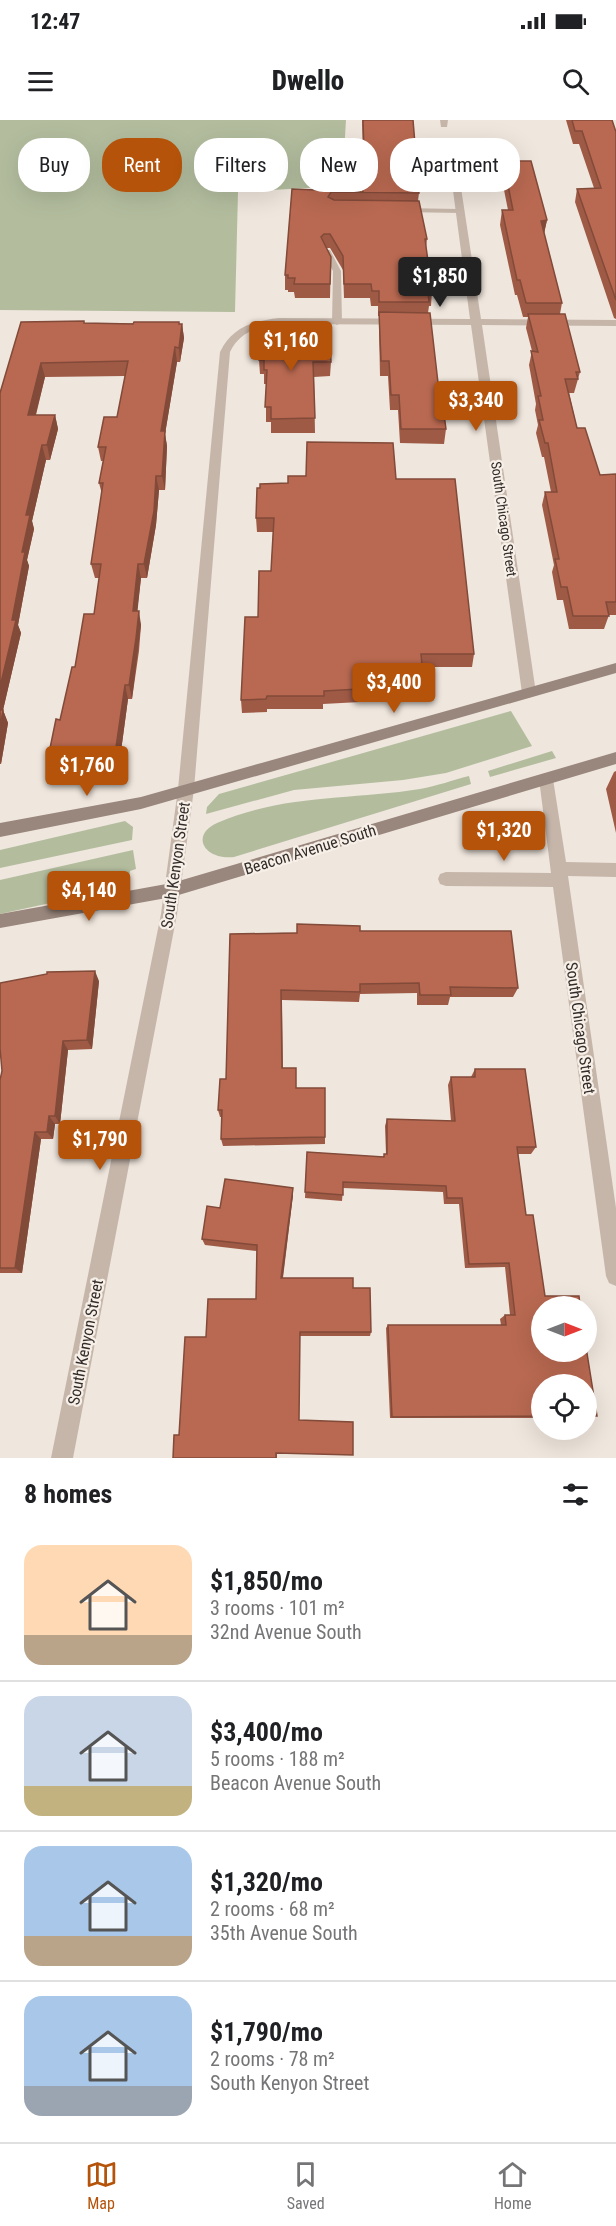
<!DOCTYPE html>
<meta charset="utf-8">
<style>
body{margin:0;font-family:"Roboto Condensed",sans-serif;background:#f2f2f2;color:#202124;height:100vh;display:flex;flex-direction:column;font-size:22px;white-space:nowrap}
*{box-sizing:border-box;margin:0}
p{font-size:20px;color:#757577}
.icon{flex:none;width:33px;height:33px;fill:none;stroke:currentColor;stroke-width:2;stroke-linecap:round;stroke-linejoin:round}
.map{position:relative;height:1338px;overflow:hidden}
.sheet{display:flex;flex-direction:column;background:#fff;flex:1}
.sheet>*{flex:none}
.banner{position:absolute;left:18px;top:18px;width:580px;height:54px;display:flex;gap:12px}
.needle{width:39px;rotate:90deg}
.controls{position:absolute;left:531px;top:1176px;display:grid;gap:12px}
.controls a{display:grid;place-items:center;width:66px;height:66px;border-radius:50%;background:#fff;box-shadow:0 6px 24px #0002;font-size:30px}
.price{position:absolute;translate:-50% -51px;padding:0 14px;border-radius:6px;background:#b45309;color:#fff;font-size:20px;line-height:39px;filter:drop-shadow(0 2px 3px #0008)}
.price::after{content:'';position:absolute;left:50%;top:36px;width:18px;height:14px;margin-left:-9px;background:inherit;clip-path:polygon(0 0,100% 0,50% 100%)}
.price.selected{background:#222;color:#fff}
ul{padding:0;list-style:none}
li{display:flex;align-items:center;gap:18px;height:150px;padding:0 24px}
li+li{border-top:2px solid #e0e0e0}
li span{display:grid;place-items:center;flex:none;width:168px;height:120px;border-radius:18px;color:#555}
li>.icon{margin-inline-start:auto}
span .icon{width:72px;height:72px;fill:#fffc;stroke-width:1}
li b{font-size:26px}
h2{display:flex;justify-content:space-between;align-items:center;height:72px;padding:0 24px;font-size:26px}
.tag{padding:0 21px;border-radius:24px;background:#fff;box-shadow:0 6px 24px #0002;font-size:21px;line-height:54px}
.tag.selected{background:#b45309;color:#fff}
.status{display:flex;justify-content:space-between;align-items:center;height:42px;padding:0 30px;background:#fff;direction:ltr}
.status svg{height:16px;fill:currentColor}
header{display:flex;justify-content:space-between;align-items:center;height:78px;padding:0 24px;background:#fff;font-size:27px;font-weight:800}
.tab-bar{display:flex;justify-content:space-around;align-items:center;height:84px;border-top:2px solid #e0e0e0;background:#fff;font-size:16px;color:#757577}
.tab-bar a{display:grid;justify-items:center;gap:3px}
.tab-bar .selected{color:#b45309}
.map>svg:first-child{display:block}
.green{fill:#b3bd9e}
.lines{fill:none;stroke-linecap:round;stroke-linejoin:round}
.lane{fill:#c6b6aa;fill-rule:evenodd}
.street{fill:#c6b6aa;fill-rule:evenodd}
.secondary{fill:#99867c;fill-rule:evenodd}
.wall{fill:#9f5a46}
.shaded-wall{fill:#824a39}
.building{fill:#b96951;stroke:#824a39;stroke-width:1.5}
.labels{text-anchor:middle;stroke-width:4.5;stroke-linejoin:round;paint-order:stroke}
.far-street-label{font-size:14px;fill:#342c29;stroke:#f7f0e9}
.street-label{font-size:16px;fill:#342c29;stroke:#f7f0e9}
</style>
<div class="status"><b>12:47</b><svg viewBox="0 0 49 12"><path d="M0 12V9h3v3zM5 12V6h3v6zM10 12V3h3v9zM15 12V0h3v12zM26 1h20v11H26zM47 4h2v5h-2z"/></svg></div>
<header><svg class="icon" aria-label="menu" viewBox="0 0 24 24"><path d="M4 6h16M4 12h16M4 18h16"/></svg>Dwello<svg class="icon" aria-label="search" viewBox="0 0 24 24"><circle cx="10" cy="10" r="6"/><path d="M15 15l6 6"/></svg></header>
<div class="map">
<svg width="616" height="1338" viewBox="0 0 616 1338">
<rect width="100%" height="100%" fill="#efe6dd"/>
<!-- green -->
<path class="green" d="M0 0H346L342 66 238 72 235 192 0 190Z
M511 591 532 626 446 653 403 660 294 670 206 694 207 687 219 674Z
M552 631 556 638 490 657 488 651Z
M469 656 471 664 234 737C204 740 190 715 217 703 284 674 351 680 420 669 437 666 453 660 469 656Z
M125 701 133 707 132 720 0 748V730Z
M133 730 136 749 130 751 128 766 0 794V760Z"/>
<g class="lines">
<!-- lane -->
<path class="lane" d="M399 88 460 89 464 91 460 93 402 92H399Z
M324 130H330L341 151 342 202 337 205 332 202 333 151 323 132Z"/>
<!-- street -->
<path class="street" d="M440 0H448L447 7H441Z
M454 45 458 48 481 199 616 200V206L482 205 536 573 529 578 522 573 471 205 279 204C258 207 240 211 230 232L194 669 177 794 73 1338H51L161 794 178 669 220 232C232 207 253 201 279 198L470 199 450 48Z
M546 653 551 655 553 659 566 742 616 743V757L568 756 616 1088V1166L609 1163 606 1156 553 767 446 766 440 764 438 759 440 754 446 752 551 753 539 659 541 655Z"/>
<!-- secondary -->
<path class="secondary" d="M616 543V553L141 689 0 717V703L141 677Z
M616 632V644L172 777 0 808V794L172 763Z"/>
</g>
<!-- wall -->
<path class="wall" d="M362 0H413L419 73 418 81 427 119 426 127 432 171 431 186H429L428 193 440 280 446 309 444 324 400 323 398 290H390L388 256H380L379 207V196H378V186H371L370 178H344L343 150 330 128H326L331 137 330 178H295L294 172H288V170H285V155L292 69 362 72V67H364Z
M566 0H612L616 12V199L614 198 575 82 577 69 594 68 579 24H573Z
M503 41 547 100 544 113 562 183 560 194 580 252 574 273H569L577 308 600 355 616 354V495H609L604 509H569L563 480H557L552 452 554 445 542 385 545 372H551L544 337H542L536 313 538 305 535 290 536 284 529 245 532 231 526 208 528 197H523L517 175H515L500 105 502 90H508L501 55Z
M84 201V203L182 204 184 218 180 242H177L165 314 167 326 165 370H159L156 405 147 458H141L137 491 141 505 139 531 132 579H128L119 646H90L89 651H52L48 638 60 600 75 547 94 494 99 458H95L91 444 102 374 99 363 103 341H101L98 327 117 297 125 256 45 257 36 295H55L58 309 50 340H46L32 401 34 409 27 440 29 446 18 505 21 513 3 590 8 603 1 644H0V273Z
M299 219 331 242 330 256 314 257 315 313H271V302H266V264H264V254H260L259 240Z
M396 359 474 534 472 547H421L420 558H360V582L323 584V589H267V592L242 593 241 580 258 497 271 451 273 412H257L256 398Z
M616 651V713L606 669 614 652Z
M360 811 518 868 513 877H450L448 885H417V873L360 874 359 882 282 880 283 948 296 968 325 1017V1024L223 1026 221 1019 222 997H220L218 990 226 959 230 814Z
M99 861 92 929 68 930 60 1004H55L53 1019H41L22 1153H0V960Z
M475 949H525L536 1027 531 1034H518L526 1095H533L545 1176H579L580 1186H542V1232H586V1227L597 1296 586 1297V1264H542V1298H390L386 1208 388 1205H501L500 1199 505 1195H510L505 1147 465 1148 459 1084H444L443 1072 343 1068 342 1081 305 1078 307 1032 384 1037V1034H386L385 1006 387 999 451 1001 448 965 451 957H471Z
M293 1075 283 1158 353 1168 371 1212 370 1216H300L277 1333V1338H173L206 1217 256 1179 257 1131 205 1125 202 1119 220 1088Z"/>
<!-- shaded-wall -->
<path class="shaded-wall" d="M547 100 544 114 541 101Z
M182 204 184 218 180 242 179 228Z
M175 227 177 242 165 314 167 326 165 370 162 356 161 311Z
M41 243 45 257 32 309 28 295Z
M55 295 58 309 50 340 47 325Z
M42 325 46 340 32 401 34 409 27 440 29 446 18 505 21 513 0 603V567L12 500 22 432 26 395Z
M156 356 159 370 156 405 147 458 144 444Z
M138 444 141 458 136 505 133 491Z
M139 491 141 505 132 579 129 565Z
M125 565 128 579 119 646 115 634Z
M3 590 8 603 1 644 0 641V608Z
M86 633 90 646 89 651 85 639Z
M95 851 99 861 92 929 87 920Z
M63 921 68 930 60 1004 55 996Z
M49 996 55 1004 53 1019 47 1012Z
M35 1012 41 1019 22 1153 15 1148Z
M293 1068V1075L282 1163 281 1158Z"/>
<!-- building -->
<path class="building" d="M363 0H413L419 73 331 72 328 77 334 80 419 81 427 119H425L432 171H428L429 182H379V171H372L371 164H344L343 136 330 114H324L321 117 331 137 330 164H294L295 158H288V155H285L292 69 363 72 362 67H365Z
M572 0H612L616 12V180L577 69 601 68 582 11H575Z
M503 41H531L547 100 541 101 562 183H526L520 160H517L502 90H513Z
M379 192 430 193 440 280H442L446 309H401L399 275H391L389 241H381Z
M528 194H565L580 252H576L578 259H565L577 308H585L600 355 616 354V482H606L609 496H573L567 467H561L555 439H559L545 372H557L548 323H545L539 300H543L538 276H541L531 231 538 232Z
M84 201V203L133 204 134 202H179V204H182L179 228 175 227 161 311H165L162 356H156L154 391 144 444H138L133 491H139L136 518 129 565H125L115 634 86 633 85 639 48 638 56 599 60 600 72 547H75L84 494H94L101 444H91L103 363H99L106 327H98L104 297H117L128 241 41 243 28 295H55L47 325H42L26 395H30L22 432H25L12 500H16L0 567V273L21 202Z
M260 211H295L299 213V219L330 218 331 242H313L315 298 271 299V287H265L267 250H264V240H259Z
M307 322 393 323 396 359H455L474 534H421L422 545H360V569L324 571V576H267L266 579 241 580 245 497H258L259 451H271L274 398H256L257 368H260V364L288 363V356H306Z
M0 590H3L0 608Z
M297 804 360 806V811H511L518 868 450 867 451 875H420L419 863 360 864V872L281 870 282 948H296V968H325V1017L221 1019 222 990H218L220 959H226L230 814 297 813Z
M95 851 87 920 63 921 55 996H49L47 1012H35L15 1148H0V960L2 951 0 928V863L47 854V852Z
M475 949H525L536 1027H517L526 1095H533L545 1176H579L580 1186H542V1232H586V1227L597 1296H586V1264H542V1296L392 1297 388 1205H506L505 1195H515L509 1143 469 1144 462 1078H447L446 1066 343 1062V1075L305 1072 307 1032 384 1037V1034H387V999L455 1001 451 957H475Z
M225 1059 293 1068 281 1158H353V1168H370L371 1212H300L299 1300 353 1302V1335L276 1333V1338H173L174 1315H179L185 1217H206L208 1179H256L257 1125 202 1119 207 1086 220 1088Z"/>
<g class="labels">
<!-- far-street labels -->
<g class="far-street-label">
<text transform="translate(504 399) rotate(82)" y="5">South Chicago Street</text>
</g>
<!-- street labels -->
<g class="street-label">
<text transform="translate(310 729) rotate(-17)" y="6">Beacon Avenue South</text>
<text transform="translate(175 745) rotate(-82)" y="6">South Kenyon Street</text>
<text transform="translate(581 908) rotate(82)" y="6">South Chicago Street</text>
<text transform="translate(85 1222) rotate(-79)" y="6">South Kenyon Street</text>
</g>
</g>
</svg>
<div class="controls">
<a><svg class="needle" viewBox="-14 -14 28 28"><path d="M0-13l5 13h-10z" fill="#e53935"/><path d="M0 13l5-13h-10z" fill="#757577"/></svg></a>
<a><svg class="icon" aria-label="locate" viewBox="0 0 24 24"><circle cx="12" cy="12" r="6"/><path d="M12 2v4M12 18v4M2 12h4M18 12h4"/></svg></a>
</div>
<b class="price selected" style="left:440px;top:188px">$1,850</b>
<b class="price" style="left:291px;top:252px">$1,160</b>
<b class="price" style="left:476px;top:312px">$3,340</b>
<b class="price" style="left:394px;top:594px">$3,400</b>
<b class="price" style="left:87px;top:677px">$1,760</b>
<b class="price" style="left:504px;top:742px">$1,320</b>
<b class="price" style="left:89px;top:802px">$4,140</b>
<b class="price" style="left:100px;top:1051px">$1,790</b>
<div class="banner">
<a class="tag">Buy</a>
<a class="tag selected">Rent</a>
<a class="tag">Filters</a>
<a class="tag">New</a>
<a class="tag">Apartment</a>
</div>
</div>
<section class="sheet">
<h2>8 homes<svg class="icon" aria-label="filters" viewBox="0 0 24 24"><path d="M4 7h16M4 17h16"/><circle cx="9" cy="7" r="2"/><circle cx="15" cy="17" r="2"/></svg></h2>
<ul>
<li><span style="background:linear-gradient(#ffd9b3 75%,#b9a48a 0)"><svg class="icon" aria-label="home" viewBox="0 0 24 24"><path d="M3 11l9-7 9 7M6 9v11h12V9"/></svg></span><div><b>$1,850/mo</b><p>3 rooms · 101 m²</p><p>32nd Avenue South</p></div></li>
<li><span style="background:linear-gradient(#c9d6e8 75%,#c2b280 0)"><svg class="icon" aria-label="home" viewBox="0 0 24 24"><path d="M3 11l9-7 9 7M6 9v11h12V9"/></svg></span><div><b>$3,400/mo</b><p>5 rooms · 188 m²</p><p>Beacon Avenue South</p></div></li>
<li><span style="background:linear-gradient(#a9c7e8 75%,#b9a48a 0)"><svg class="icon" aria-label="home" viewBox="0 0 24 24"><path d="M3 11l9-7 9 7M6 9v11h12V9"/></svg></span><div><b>$1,320/mo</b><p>2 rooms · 68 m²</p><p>35th Avenue South</p></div></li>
<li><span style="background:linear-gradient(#a9c7e8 75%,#9aa5b1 0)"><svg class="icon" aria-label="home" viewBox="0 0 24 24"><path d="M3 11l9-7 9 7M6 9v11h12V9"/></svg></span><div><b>$1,790/mo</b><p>2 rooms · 78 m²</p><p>South Kenyon Street</p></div></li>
</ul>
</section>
<nav class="tab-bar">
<a class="selected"><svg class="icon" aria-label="map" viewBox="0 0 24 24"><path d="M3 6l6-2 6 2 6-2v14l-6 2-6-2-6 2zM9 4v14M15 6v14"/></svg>Map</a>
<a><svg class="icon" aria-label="saved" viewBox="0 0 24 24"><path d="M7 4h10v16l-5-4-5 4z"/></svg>Saved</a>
<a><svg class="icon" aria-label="home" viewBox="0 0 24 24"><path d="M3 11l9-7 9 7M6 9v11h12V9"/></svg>Home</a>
</nav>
